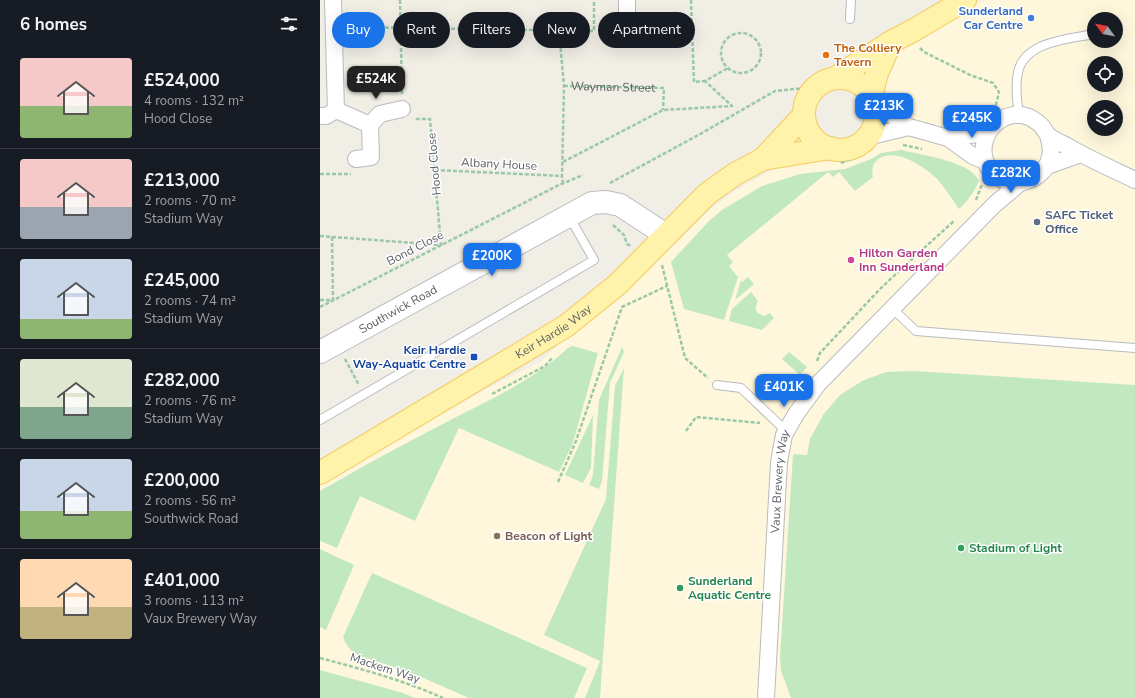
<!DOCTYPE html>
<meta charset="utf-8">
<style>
body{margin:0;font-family:"Nunito Sans",sans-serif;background:#20242c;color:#f1f3f6;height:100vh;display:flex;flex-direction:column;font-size:15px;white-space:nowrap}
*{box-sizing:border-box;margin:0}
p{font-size:13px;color:#9ea1a6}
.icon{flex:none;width:22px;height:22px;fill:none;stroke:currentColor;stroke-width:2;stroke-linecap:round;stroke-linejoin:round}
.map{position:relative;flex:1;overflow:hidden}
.details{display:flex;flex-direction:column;background:#171b24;width:320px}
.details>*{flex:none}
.top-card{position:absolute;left:12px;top:12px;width:380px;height:36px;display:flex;gap:8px}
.needle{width:26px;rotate:302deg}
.fabs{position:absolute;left:767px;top:12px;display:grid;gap:8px}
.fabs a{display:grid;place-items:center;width:36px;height:36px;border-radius:50%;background:#171b24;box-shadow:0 4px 16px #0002;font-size:20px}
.price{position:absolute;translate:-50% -34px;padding:0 9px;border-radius:8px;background:#1a73e8;color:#fff;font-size:13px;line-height:26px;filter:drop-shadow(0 1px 2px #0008)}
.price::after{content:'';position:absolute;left:50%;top:24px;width:12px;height:9px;margin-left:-6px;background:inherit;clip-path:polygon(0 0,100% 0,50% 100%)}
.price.on{background:#222;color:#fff}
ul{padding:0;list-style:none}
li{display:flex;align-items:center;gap:12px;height:100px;padding:0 20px}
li+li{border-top:1px solid #363941}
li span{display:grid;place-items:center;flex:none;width:112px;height:80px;border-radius:4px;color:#555}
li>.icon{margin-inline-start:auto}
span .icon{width:48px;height:48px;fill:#fffc;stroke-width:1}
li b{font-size:17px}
h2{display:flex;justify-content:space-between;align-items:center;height:48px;padding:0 20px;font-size:17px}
.tag{padding:0 14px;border-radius:18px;background:#171b24;box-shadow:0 4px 16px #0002;font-size:14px;line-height:36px}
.tag.on{background:#1a73e8;color:#fff}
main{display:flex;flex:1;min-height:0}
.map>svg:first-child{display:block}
.commercial{fill:#fff7dc;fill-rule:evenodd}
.green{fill:#c2e8c2}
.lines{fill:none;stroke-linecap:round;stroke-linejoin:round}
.lane-casing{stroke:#b8bbbf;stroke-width:10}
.street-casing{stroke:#b8bbbf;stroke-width:18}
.secondary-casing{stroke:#b9bcc1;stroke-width:24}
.primary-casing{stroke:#f5ca5a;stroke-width:24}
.path{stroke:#9ac9a8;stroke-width:2.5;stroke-dasharray:4 2;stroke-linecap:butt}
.lane{stroke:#fff;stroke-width:8}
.street{stroke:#fff;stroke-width:16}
.secondary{stroke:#fff;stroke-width:22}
.primary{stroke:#fff2ab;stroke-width:22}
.shop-dot{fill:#3f7fe0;stroke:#fff;stroke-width:1.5}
.food-dot{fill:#e8710a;stroke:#fff;stroke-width:1.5}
.service-dot{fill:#5c6f8a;stroke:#fff;stroke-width:1.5}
.hotel-dot{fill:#d1479c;stroke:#fff;stroke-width:1.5}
.transit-dot{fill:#1a4fb4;stroke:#fff;stroke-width:1.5}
.education-dot{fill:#8d6e63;stroke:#fff;stroke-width:1.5}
.leisure-dot{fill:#2e9e5b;stroke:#fff;stroke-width:1.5}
.labels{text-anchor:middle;stroke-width:3;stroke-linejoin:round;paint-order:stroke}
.shop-label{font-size:12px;font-weight:bold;fill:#366cbe;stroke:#fff;text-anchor:end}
.food-label{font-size:12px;font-weight:bold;fill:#c56008;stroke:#fff;text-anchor:start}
.street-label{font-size:12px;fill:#5d6166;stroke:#fff}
.service-label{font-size:12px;font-weight:bold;fill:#4e5e75;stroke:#fff;text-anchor:start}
.hotel-label{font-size:12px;font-weight:bold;fill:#b23c85;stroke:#fff;text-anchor:start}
.transit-label{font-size:12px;font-weight:bold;fill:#164399;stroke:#fff;text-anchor:end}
.education-label{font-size:12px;font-weight:bold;fill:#785e54;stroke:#fff;text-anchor:start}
.leisure-label{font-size:12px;font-weight:bold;fill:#27864d;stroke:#fff;text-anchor:start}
</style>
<main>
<section class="details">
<h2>6 homes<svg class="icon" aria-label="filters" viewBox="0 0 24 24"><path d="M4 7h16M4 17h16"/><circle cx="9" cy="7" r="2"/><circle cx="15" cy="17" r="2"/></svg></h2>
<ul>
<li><span style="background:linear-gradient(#f6c9c9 60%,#8fb573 0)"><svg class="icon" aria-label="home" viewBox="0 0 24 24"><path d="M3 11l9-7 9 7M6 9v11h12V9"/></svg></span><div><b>£524,000</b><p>4 rooms · 132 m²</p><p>Hood Close</p></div></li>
<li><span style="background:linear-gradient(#f6c9c9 60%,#9aa5b1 0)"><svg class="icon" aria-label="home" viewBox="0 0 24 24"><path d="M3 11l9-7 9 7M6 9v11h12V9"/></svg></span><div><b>£213,000</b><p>2 rooms · 70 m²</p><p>Stadium Way</p></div></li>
<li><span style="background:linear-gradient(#c9d6e8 75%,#8fb573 0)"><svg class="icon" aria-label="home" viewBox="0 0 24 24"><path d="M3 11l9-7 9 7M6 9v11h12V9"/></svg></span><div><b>£245,000</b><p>2 rooms · 74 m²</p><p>Stadium Way</p></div></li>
<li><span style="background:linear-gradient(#dfe7d0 60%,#7fa58c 0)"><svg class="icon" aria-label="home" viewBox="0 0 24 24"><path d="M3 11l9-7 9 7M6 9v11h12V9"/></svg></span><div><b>£282,000</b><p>2 rooms · 76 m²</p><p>Stadium Way</p></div></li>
<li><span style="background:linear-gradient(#c9d6e8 65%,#8fb573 0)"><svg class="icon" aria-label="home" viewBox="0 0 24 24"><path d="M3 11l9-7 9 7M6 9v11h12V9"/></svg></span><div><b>£200,000</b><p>2 rooms · 56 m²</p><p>Southwick Road</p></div></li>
<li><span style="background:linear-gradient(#ffd9b3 60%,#c2b280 0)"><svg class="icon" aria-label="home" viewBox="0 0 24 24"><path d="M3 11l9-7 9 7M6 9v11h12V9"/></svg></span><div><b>£401,000</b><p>3 rooms · 113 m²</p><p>Vaux Brewery Way</p></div></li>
</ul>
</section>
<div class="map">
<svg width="815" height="698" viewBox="0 0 815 698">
<rect width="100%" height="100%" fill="#f0eee5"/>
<!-- commercial -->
<path class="commercial" d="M664 0H815V698H95L83 693 0 670V479L64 442 221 361 249 335 333 264 387 212 415 191 448 172 463 166 519 159 534 156 559 140 570 100 564 85 565 71 578 47 628 18ZM774 19H796V41H774ZM774 63H796V85H774ZM774 107H796V129H774Z"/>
<!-- green -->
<path class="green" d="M582 150C601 155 651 161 659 181 654 192 648 201 639 209 632 199 625 188 617 179 605 167 577 148 560 158 553 162 551 170 553 177L535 191 519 172 513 177 508 172 407 255 413 262 409 266 418 277 404 320 364 309 351 262 389 221 402 210 442 186 480 174 525 169 551 159 561 153Z
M428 277 434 284 415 300 421 280 422 282Z
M431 292 438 301C434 309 435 313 444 316L450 313 454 318 442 330 409 321 412 309Z
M252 346 278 353 253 443 239 472 139 428 95 521 40 496 17 548 0 541V491C38 469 76 448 115 428 161 404 210 383 248 348Z
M302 347 304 352 290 383 282 481 279 489 269 485 273 475 279 400Z
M469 352 487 367 480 375 462 359Z
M304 368 280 698H265L280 661 224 635 286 499 295 386Z
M593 371 815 385V698H471L461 671 460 657 473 454 487 455 490 439 503 415 520 395 542 381 566 372Z
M273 415 271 468 263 483 245 475Z
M0 549 34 565 6 630 0 627Z
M52 573 267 668 254 698H149L92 673 40 656C31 652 27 647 23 637Z
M0 670 83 693 95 698H0Z"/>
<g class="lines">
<!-- lane casing -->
<g class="lane-casing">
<path id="lane" d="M530 19 531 0
M699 115C697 102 695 85 698 72 705 41 749 39 774 34
M572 308 596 331 815 348
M397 385 421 388 466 431
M0 420 274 260 249 216"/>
</g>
<!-- street casing -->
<g class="street-casing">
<g id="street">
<path d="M307 18V0"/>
<path d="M554 103 589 127 628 138 653 156 665 161"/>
<path d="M16 110 50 125"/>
<path d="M0 116H6L16 110 13 0"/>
<path d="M50 125 60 114 82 109"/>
<path d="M728 135C730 142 732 149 730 156 724 189 675 192 665 160 657 134 683 107 709 117 714 120 720 123 723 128 725 130 726 134 729 136 734 140 741 143 747 146 769 159 792 169 815 180"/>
<path d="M547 137 589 127"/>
<path d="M628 138 657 134 671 127"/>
<path d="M36 159 51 157 50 125"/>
<path d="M727 166 761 154"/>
<path id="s2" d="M446 698 459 462 464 435 476 414 498 384 675 204 700 183"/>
</g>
</g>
<!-- secondary casing -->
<g class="secondary-casing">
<g id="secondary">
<path id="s3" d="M0 352 272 203 286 202 300 205 346 235"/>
</g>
</g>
<!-- primary casing -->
<g class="primary-casing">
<g id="primary">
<path d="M515 78 571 42 594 30 645 0"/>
<circle cx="520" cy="114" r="36"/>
<path d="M551 97 557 73 571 42"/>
<path d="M443 159 510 148"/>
<path id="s4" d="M0 473 246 326 298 284 387 194 415 174 443 159 484 115"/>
</g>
</g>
<!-- path -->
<g class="path">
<path d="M80 0 82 95"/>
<path d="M371 0 374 82 385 81"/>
<path d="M29 27 274 31V0"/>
<path d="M239 30 244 86 242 176 243 184"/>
<circle cx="421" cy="53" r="20"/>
<path d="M600 48 604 52 650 75 673 83 679 92 676 105"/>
<path id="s1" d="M244 86 344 88 343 110"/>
<path d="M583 145 602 149"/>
<path d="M243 162 343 110 412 106 385 81 408 68"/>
<path d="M521 163 544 153"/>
<path d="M115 170 242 176"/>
<path d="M0 174H31"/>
<path d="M290 183 382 133 455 91 495 87"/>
<path d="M656 200 662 184"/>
<path d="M293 225 304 235 307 244 311 246"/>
<path d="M0 236 121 245 110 119H94"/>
<path d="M342 265 365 358 388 378"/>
<path d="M0 300H13L12 237"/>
<path d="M0 307 239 185 263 175"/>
<path d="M25 359 39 385"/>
<path d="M497 361 500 353 561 288 593 258 634 221"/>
<path d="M172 394 225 366 233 357"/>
<path d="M366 431 376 417 440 423"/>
<path d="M238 482 256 441 302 307 347 286"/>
<path d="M0 658C41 669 83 680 123 698"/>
</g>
<!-- lane -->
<use href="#lane" class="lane"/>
<!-- street -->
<use href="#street" class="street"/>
<!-- secondary -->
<use href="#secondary" class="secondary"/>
<!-- primary -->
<use href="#primary" class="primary"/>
</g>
<!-- markers -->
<circle class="shop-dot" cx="711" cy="18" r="4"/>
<circle class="food-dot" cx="506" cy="55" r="4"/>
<circle class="service-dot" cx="717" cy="222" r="4"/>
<circle class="hotel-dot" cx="531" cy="260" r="4"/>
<rect class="transit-dot" x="150" y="353" width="8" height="8" rx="2"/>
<circle class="education-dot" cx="177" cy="536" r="4"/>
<g class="leisure-dot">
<circle cx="641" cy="548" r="4"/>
<circle cx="360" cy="588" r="4"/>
</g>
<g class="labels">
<!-- shop labels -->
<g class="shop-label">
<text x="703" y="15">Sunderland<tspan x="703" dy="14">Car Centre</tspan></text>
</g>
<!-- food labels -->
<g class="food-label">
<text x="514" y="52">The Colliery<tspan x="514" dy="14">Tavern</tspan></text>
</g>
<!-- street labels -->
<g class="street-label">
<text dy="4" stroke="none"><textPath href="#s1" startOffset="49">Wayman Street</textPath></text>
<text transform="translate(114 164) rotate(-95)" y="4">Hood Close</text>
<text transform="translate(179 164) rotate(3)" y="4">Albany House</text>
<text transform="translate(95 248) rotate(-27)" y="4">Bond Close</text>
<text dy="4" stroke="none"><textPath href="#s3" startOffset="89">Southwick Road</textPath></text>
<text dy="4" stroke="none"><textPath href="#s4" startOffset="273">Keir Hardie Way</textPath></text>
<text dy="4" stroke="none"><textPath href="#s2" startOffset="217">Vaux Brewery Way</textPath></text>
<text transform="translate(65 668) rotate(18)" y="4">Mackem Way</text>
</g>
<!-- service labels -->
<g class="service-label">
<text x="725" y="219">SAFC Ticket<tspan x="725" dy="14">Office</tspan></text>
</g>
<!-- hotel labels -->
<g class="hotel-label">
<text x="539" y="257">Hilton Garden<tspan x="539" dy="14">Inn Sunderland</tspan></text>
</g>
<!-- transit labels -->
<g class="transit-label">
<text x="146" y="354">Keir Hardie<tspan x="146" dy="14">Way-Aquatic Centre</tspan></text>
</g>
<!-- education labels -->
<g class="education-label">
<text x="185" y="540">Beacon of Light</text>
</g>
<!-- leisure labels -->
<g class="leisure-label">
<text x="649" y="552">Stadium of Light</text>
<text x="368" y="585">Sunderland<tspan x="368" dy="14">Aquatic Centre</tspan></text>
</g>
</g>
</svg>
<div class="fabs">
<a><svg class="needle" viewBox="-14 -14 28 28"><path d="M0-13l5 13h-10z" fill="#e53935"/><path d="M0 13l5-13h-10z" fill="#9ea1a6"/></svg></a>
<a><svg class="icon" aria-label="locate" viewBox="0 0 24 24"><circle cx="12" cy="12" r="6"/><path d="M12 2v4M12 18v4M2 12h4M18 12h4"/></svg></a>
<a><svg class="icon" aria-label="layers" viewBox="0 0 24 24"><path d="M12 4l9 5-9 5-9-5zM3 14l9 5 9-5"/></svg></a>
</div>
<b class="price on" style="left:56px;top:100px">£524K</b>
<b class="price" style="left:564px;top:127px">£213K</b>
<b class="price" style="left:652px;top:139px">£245K</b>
<b class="price" style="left:691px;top:194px">£282K</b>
<b class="price" style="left:172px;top:277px">£200K</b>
<b class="price" style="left:464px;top:408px">£401K</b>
<div class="top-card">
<a class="tag on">Buy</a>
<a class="tag">Rent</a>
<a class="tag">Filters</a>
<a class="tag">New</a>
<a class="tag">Apartment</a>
</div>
</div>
</main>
